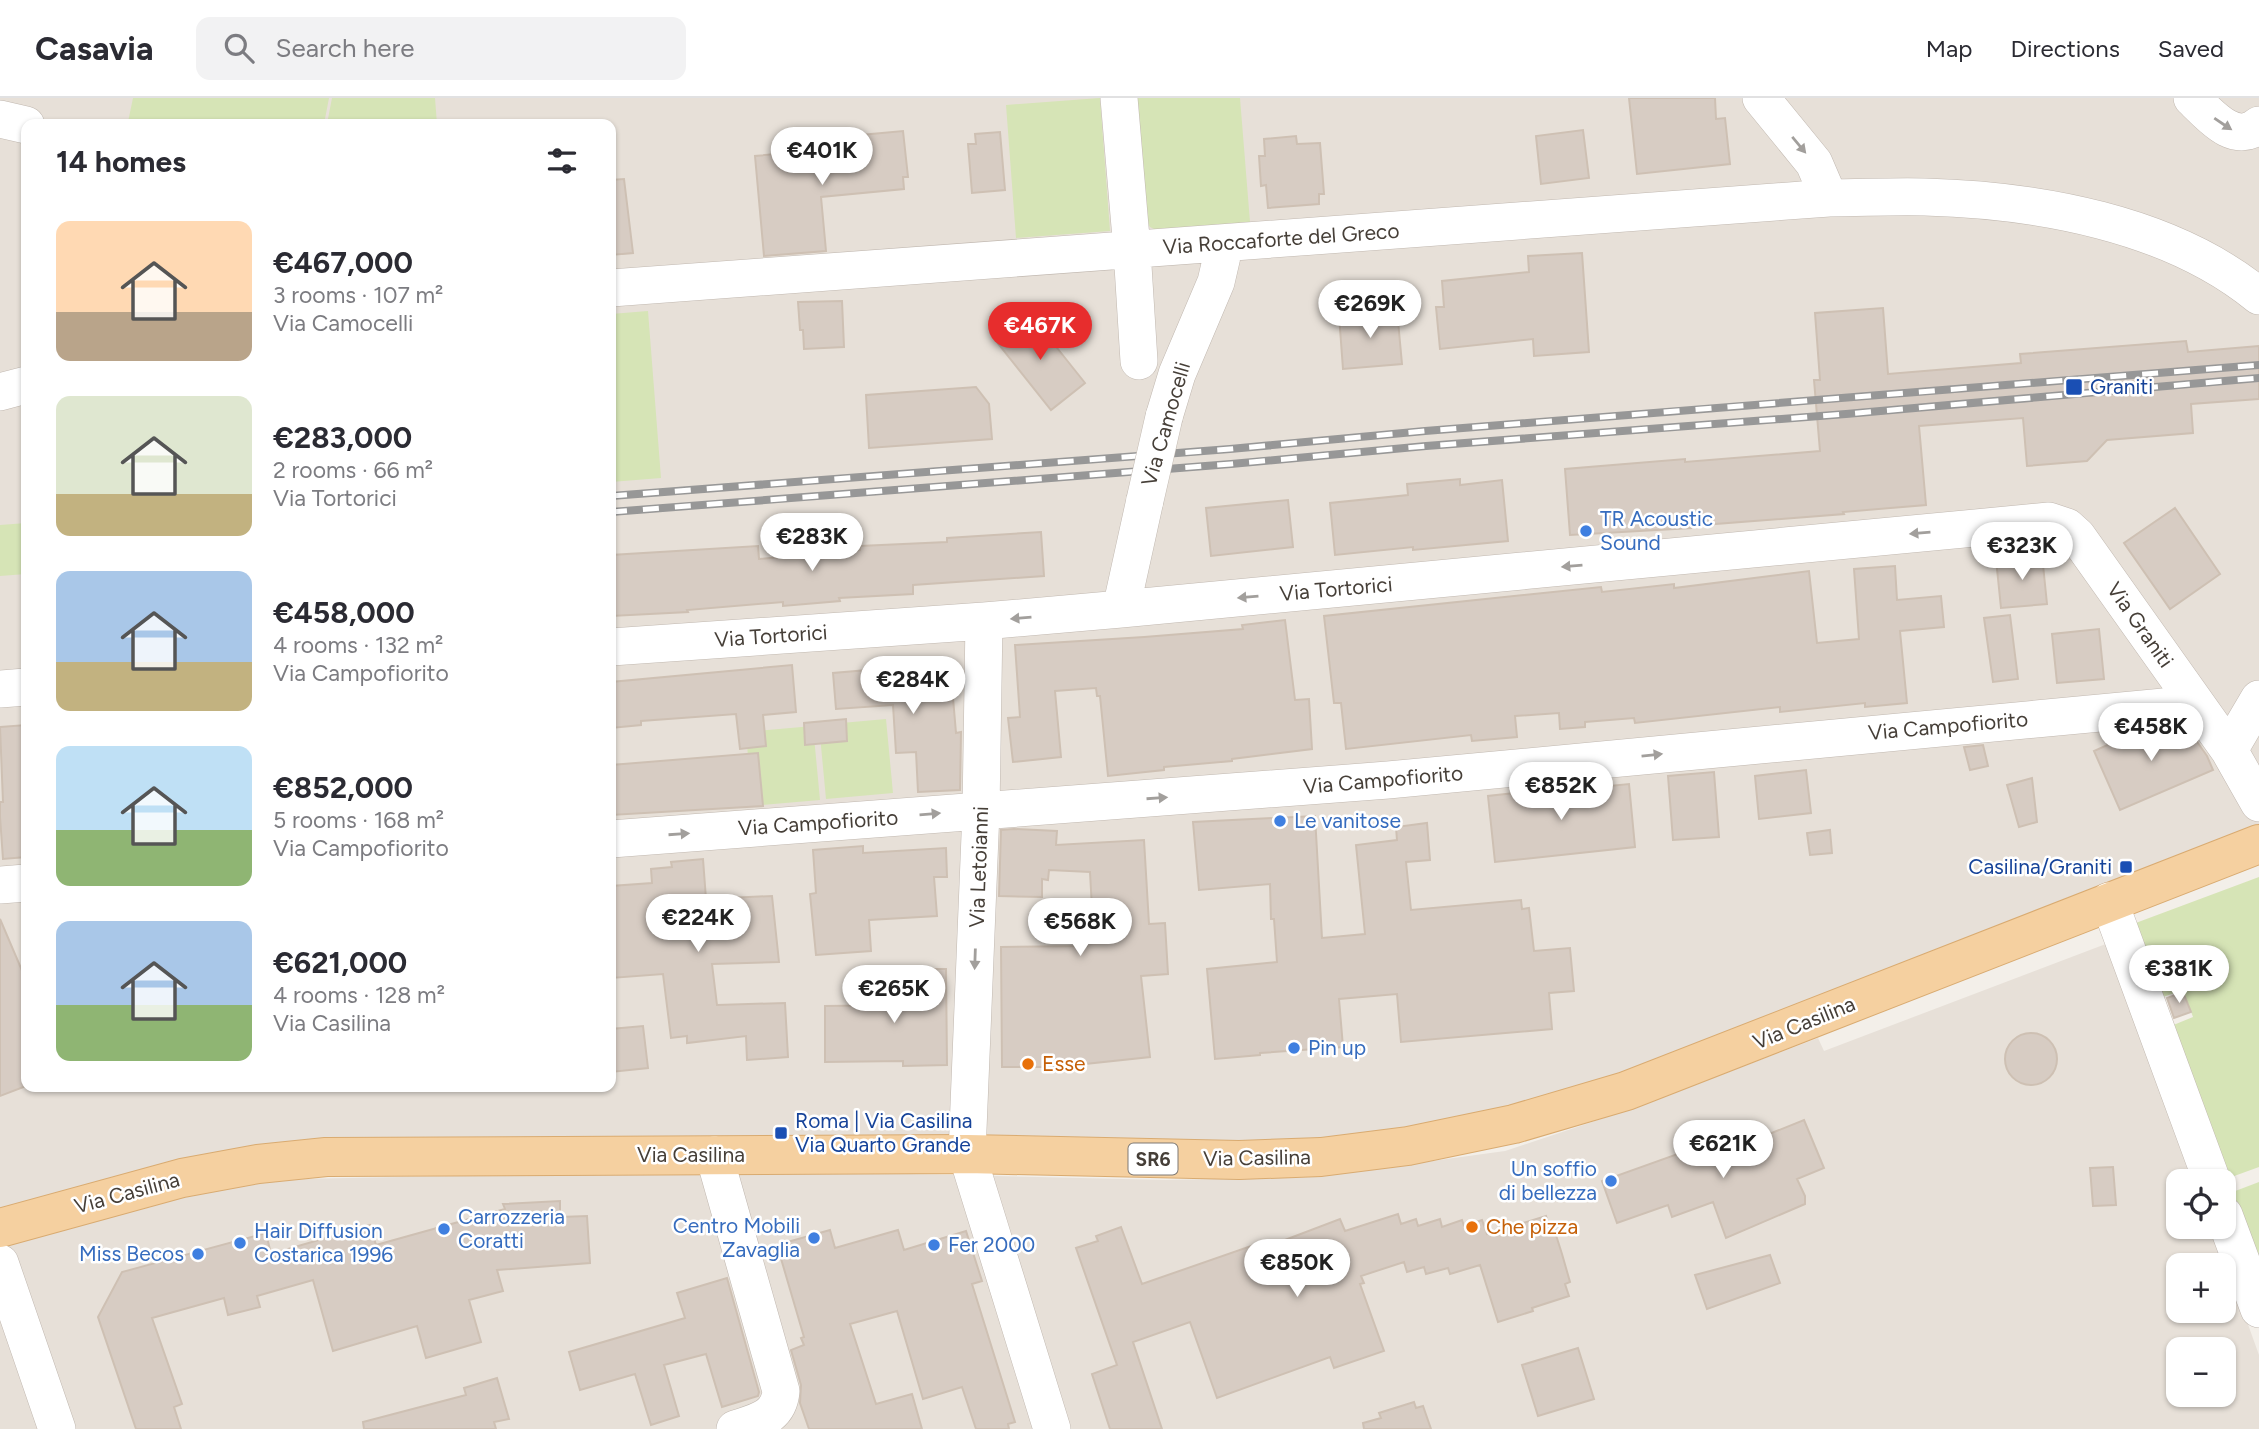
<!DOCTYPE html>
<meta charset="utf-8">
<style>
body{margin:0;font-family:Figtree,sans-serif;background:#f2f2f3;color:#2b2b33;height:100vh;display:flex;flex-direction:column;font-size:26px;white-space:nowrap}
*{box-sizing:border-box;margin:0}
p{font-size:23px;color:#7c7c81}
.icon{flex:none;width:38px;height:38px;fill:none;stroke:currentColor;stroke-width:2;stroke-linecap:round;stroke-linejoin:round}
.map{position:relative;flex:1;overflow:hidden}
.sheet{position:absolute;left:21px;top:21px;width:595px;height:973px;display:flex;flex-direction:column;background:#fff;border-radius:14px;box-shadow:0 2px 5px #0004}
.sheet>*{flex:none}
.controls{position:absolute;left:2166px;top:1071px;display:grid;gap:14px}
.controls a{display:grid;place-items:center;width:70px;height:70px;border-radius:14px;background:#fff;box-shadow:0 2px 5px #0004;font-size:35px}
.price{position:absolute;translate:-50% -60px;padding:0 16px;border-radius:24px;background:#fff;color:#222;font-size:23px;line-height:46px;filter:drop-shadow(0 2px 4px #0008)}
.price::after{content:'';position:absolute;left:50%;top:42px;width:21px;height:16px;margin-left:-10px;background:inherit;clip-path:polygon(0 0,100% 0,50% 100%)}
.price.selected{background:#e72d2d;color:#fff}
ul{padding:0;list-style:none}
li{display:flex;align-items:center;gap:21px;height:175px;padding:0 35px}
li span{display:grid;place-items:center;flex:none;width:196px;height:140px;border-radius:14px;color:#555}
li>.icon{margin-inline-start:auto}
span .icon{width:84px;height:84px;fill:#fffc;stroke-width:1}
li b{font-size:30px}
h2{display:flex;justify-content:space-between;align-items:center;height:84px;padding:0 35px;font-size:30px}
header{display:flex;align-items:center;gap:42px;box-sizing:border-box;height:98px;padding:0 35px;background:#fff;border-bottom:2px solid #e1e1e2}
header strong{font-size:33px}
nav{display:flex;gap:38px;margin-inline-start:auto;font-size:24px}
.search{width:490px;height:63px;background:#f2f2f3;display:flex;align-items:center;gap:18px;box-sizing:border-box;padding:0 24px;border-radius:14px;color:#7c7c81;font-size:26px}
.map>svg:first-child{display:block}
.residential{fill:#e7e0d8;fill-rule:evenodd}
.green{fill:#d6e4b6}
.building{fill:#d7ccc3;stroke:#cec0b3;stroke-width:2}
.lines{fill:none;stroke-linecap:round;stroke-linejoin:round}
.minor-casing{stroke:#c1b8b0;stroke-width:38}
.major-casing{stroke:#d9ab71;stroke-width:40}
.minor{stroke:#fff;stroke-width:37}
.major{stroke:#f5d0a0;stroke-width:38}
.rail-casing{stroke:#979797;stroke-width:8}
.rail{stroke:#fff;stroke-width:5;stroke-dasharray:16;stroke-linecap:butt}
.minor-bridge-casing{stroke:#c1b8b0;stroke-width:38;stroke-linecap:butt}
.minor-bridge{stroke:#fff;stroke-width:37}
.oneway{fill:#a29f9c}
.transit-dot{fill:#1a4fb4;stroke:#fff;stroke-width:2.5}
.shop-dot{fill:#3f7fe0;stroke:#fff;stroke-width:2.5}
.food-dot{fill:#e8710a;stroke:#fff;stroke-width:2.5}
.labels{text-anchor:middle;stroke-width:5;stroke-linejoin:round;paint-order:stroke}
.shield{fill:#fff;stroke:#7e7974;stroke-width:2}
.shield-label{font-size:19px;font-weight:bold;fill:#463f38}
.street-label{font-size:21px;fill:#463f38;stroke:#fff}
.transit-label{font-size:21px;fill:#164399;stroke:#fff;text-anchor:start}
.shop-label{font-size:21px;fill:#366cbe;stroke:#fff;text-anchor:start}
.food-label{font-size:21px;fill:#c56008;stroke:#fff;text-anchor:start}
</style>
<header>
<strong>Casavia</strong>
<div class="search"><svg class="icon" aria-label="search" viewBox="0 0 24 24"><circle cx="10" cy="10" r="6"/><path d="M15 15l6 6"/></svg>Search here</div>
<nav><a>Map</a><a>Directions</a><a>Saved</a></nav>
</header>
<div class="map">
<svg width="2259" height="1331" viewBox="0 0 2259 1331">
<rect width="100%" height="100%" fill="#f3efe9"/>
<!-- residential -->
<path class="residential" d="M0 0H2259V746L1451 1040 305 1061 0 1130ZM26 26H611V989H26Z
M2111 844 2197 1083H2179V1129H2213L2259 1257V1331H0V1150L216 1090 293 1081 610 1075H866L1166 1082 1315 1079 1505 1053 1631 1011 1818 940 1824 953ZM2179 1167H2224V1213H2179ZM2179 1251H2224V1297H2179Z"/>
<!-- green -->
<path class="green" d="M133 0H329L324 26H140L128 24Z
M332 0H435L437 26H327Z
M1100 0 1110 133 1016 140 1006 7Z
M1136 0H1240L1250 124 1156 132 1150 129 1146 124Z
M648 213 661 380 611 384V216Z
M26 425V476L0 478V427Z
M886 621 893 695 826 701 819 627Z
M813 628 820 702 752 708 746 634Z
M2259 779V1069L2226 1081 2171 928 2193 919 2183 892 2160 900 2133 826Z
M2259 1084V1175L2230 1095Z"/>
<!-- building -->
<path class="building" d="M1629 0H1715L1716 21 1725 20 1730 66 1637 76Z
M1583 32 1589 80 1541 86 1536 38Z
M903 33 908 79H903L904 91 821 99 826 153 764 158 755 58 851 49 850 38Z
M1000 34 1005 92 972 95 968 46H976L975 36Z
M1296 38 1297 46 1320 45 1324 96H1319V106L1268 110 1266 87 1261 88 1259 58H1265L1264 41Z
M624 81 633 155 611 157V82Z
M1582 155 1589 254 1534 258 1533 241 1440 251 1436 209H1444L1442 183 1529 174 1528 158Z
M842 203 844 249 804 251 803 232H800L798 204Z
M1883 210 1888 276 2021 265 2020 256 2186 243 2188 254 2259 248V301L2191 306 2193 335 2107 342 2087 363 2027 368 2023 320 1919 328 1926 407 1843 414 1844 416 1690 428 1691 430 1570 437 1565 371 1685 361V364L1820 353 1814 282H1820L1815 215Z
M1397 212 1402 266 1343 271 1339 217Z
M1030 216 1085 285 1051 312 996 243Z
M976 289 989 306 992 341 869 350 866 297Z
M1460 381V387L1502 382 1508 443 1413 452V449L1335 457 1330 405 1408 397 1407 386Z
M1288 402 1293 449 1211 458 1206 410Z
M2175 410 2220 476 2170 511 2124 445Z
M1041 434 1044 478 913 487V496L839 500 840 503 783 508V504L687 512 688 514 611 518V457L758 448 759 461 860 452V448L947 444V440Z
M2042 457 2047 506 2001 510 1996 461Z
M1895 468 1897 502 1941 498 1944 529 1900 533 1907 605 1865 609V605L1780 614V609L1635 625 1634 620 1585 624V629L1560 631 1559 615 1515 618 1517 639 1472 643 1471 637 1346 651 1341 605H1334L1324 518 1601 489 1602 494 1674 486V490L1809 473 1817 545 1859 541 1854 471Z
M2010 517 2018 581 1993 584 1984 520Z
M1285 522 1295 602 1309 601 1312 651 1232 661V663L1164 669V672L1108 678 1100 598H1097L1096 590 1055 593 1061 659 1013 664 1008 620 1020 619 1015 547 1144 539 1243 531 1242 527Z
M2099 531 2104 581 2057 585 2052 536Z
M950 565 956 635 961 634 960 692 918 694 916 654 896 655 893 607 836 611 833 575Z
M792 567 796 614 763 617 766 648 740 651 736 616 641 623V627L611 630V584Z
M846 621 847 643 805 647 804 625Z
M26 627V759L3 761 0 719V704H3L0 629Z
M2186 628 2207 658 2213 672 2120 712 2094 653 2141 632Z
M1983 647 1988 668 1970 672 1964 649Z
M758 655 763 708 611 717V667Z
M1806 672 1811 715 1759 721 1755 678Z
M1714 674 1719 739 1673 742 1668 678Z
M2032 680 2037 724 2019 729 2007 687Z
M1629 686 1635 749 1495 764 1488 698 1549 691V694Z
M1315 718 1322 840 1365 836 1356 747 1397 742 1396 729 1427 725 1430 762 1406 764 1411 812 1521 802 1522 811 1529 810 1534 853 1570 850 1574 893 1549 895 1552 931 1401 944 1397 896 1339 901 1343 949 1260 955V957L1215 961 1207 871 1277 864 1274 821H1271L1270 786 1199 792 1193 724Z
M1014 731 1057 733 1056 747 1144 742 1149 826 1165 825 1168 876 1141 878 1150 959 1057 969H1002L1001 849 1087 848 1086 830 1093 829 1090 774 1049 772 1048 782 1042 781V799L999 798 1001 732Z
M1830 732 1832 755 1810 757 1807 735Z
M863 748V755L946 750 947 779H934L937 818 869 822 871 853 816 857 810 796 816 795 813 752Z
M703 761 706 801 772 798 779 864 712 866 717 907 785 905 788 959 747 962 746 938 687 945V938L671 940 663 876 611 880V788L652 785 651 771 672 769 671 764Z
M0 821 26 882V988L0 998Z
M901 871H946L947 967 903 968V963L825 964V908L902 907Z
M2183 894 2191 914 2174 920 2167 900Z
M643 928 648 970 611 974V931Z
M2005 961a26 26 0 1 1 52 0a26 26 0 1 1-52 0Z
M1804 1022 1824 1070 1797 1081 1805 1098V1106L1726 1140 1713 1104 1672 1119 1668 1107 1617 1125 1602 1083 1728 1038 1732 1051Z
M2113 1069 2116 1107 2093 1108 2090 1070Z
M560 1103V1119L587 1118 590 1165 497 1172 503 1193 469 1202 481 1244 426 1260 417 1228 333 1253 313 1182 257 1198 260 1209 228 1217 224 1200 152 1220 182 1306 174 1309 181 1331H136L98 1219 122 1174 266 1135 271 1156 370 1127 376 1147 505 1111 503 1106Z
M1398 1116 1401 1126 1416 1121 1418 1128 1440 1121 1442 1129 1462 1122 1464 1128 1482 1122 1487 1136 1546 1118 1550 1132 1554 1131 1562 1156 1570 1184 1565 1186 1569 1198 1532 1210 1533 1213 1498 1224 1480 1167 1450 1176 1448 1170 1426 1176 1424 1169 1407 1174 1404 1164 1361 1178 1364 1185 1360 1186 1384 1253 1334 1270 1330 1259 1217 1300 1190 1224 1133 1244 1162 1331H1110L1092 1276 1117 1267 1076 1150 1098 1143 1096 1138 1121 1129 1142 1186 1254 1147 1256 1153 1340 1121 1345 1133Z
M830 1132 835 1150 898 1132 904 1152 966 1133 982 1183 972 1186 1015 1324 1008 1326 1009 1331H976L962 1289 923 1301 897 1213 850 1226 876 1306 912 1296 922 1331H809L800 1305 801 1287 791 1252 804 1247 801 1240 804 1239 777 1147Z
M1770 1157 1780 1185 1707 1211 1695 1177Z
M727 1180 759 1294 758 1298 722 1309 706 1256 664 1267 679 1318 651 1327 635 1276 580 1292 569 1254 685 1220 677 1195Z
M1578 1250 1594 1301 1538 1318 1522 1267Z
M497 1280 509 1321 494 1324 496 1331H364L363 1324 466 1297 464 1290Z
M1414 1304 1416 1310 1423 1308 1431 1331H1364L1363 1325 1381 1320 1379 1315Z"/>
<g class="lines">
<!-- minor casing -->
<g class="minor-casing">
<path id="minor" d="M1119 0 1132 152 1139 263
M1761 0 1814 65 1829 100
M2192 0C2209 16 2234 48 2259 27
M0 21 26 27
M611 190 1829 100C1861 100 1893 98 1925 99 2037 102 2170 125 2259 198
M0 294 26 287
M1164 319 1177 276 1216 184 1225 145
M1121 511 1145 402
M984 523 981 713 967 1056 1052 1331
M611 549 984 523 1121 511 2049 423 2067 429 2077 438 2229 652 2259 705
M0 591 26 589
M2229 652 2259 601
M611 741 1388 682 2196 606
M0 787 26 785
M2109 803 2212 1083
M714 1057 781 1293C779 1320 756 1324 735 1331
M2224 1117 2259 1211
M0 1165 57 1331"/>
</g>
<!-- major casing -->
<g class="major-casing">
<path id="major" d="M0 1130 182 1080 258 1066 326 1059 967 1056 1239 1062 1321 1059 1408 1048 1514 1026 1626 993 2259 746"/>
</g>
<!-- minor -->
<use href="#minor" class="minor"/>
<!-- major -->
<use href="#major" class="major"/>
<!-- rail casing -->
<g class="rail-casing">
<path id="rail" d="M611 398 1230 351 1425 333 2259 267
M611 414 1231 366 1426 348 1846 316 2259 280"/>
</g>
<!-- rail -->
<use href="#rail" class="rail"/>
<!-- minor-bridge casing -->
<g class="minor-bridge-casing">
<path id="minor-bridge" d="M1145 402 1164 319"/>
</g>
<!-- minor-bridge -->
<use href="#minor-bridge" class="minor-bridge"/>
</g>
<!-- one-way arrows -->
<defs><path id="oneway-solid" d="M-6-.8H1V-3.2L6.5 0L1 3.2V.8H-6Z" transform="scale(1.75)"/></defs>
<g class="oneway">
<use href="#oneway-solid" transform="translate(2223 26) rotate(34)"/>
<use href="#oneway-solid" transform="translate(1799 47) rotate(50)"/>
<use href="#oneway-solid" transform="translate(1920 435) rotate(175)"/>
<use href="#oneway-solid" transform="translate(1572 468) rotate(175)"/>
<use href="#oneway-solid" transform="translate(1248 499) rotate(175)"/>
<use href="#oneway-solid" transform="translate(1021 520) rotate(175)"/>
<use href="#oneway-solid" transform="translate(1652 657) rotate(-6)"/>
<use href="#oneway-solid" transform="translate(1157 700) rotate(-4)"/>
<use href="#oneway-solid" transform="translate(930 716) rotate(-5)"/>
<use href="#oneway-solid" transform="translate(679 736) rotate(-4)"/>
<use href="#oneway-solid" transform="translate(975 861) rotate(92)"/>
</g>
<!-- markers -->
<g class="transit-dot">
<rect x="2065" y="280" width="18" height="18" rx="3.5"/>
<rect x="2119" y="762" width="14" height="14" rx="3.5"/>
<rect x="774" y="1028" width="14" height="14" rx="3.5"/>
</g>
<g class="shop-dot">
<circle cx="1586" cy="433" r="7"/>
<circle cx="1280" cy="723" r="7"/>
<circle cx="1294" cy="950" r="7"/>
<circle cx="1611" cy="1083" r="7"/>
<circle cx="444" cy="1131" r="7"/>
<circle cx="814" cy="1140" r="7"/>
<circle cx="240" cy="1145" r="7"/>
<circle cx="934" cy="1147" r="7"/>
<circle cx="198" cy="1156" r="7"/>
</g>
<g class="food-dot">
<circle cx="1028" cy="966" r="7"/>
<circle cx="1472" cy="1129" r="7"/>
</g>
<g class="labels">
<!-- shield labels -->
<rect class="shield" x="1128.5" y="1045.5" width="49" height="31" rx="5"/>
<g class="shield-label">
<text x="1153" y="1068">SR6</text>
</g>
<!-- street labels -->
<g class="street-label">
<text transform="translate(1281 141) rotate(-4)" y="7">Via Roccaforte del Greco</text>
<text transform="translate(1166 326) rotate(-74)" y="7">Via Camocelli</text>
<text transform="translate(1336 491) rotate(-5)" y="7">Via Tortorici</text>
<text transform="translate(2140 527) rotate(55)" y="7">Via Graniti</text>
<text transform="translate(771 538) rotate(-4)" y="7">Via Tortorici</text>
<text transform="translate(1948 628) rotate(-5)" y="7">Via Campofiorito</text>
<text transform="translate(1383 682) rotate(-5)" y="7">Via Campofiorito</text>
<text transform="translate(818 725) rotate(-4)" y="7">Via Campofiorito</text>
<text transform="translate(979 769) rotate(-88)" y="7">Via Letoianni</text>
<text transform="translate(1804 925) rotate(-22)" y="7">Via Casilina</text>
<text x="691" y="1064">Via Casilina</text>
<text transform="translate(1257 1060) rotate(-1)" y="7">Via Casilina</text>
<text transform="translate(127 1095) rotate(-15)" y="7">Via Casilina</text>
</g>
<!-- transit labels -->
<g class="transit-label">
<text x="2090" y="296">Graniti</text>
<text x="2112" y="776" text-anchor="end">Casilina/Graniti</text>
<text x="795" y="1030">Roma | Via Casilina<tspan x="795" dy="24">Via Quarto Grande</tspan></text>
</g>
<!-- shop labels -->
<g class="shop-label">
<text x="1600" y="428">TR Acoustic<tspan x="1600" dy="24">Sound</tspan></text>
<text x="1294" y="730">Le vanitose</text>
<text x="1308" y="957">Pin up</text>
<text x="1597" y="1078" text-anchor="end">Un soffio<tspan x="1597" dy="24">di bellezza</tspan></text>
<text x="458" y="1126">Carrozzeria<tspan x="458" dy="24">Coratti</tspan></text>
<text x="800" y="1135" text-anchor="end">Centro Mobili<tspan x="800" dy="24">Zavaglia</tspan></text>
<text x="254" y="1140">Hair Diffusion<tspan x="254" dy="24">Costarica 1996</tspan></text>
<text x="948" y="1154">Fer 2000</text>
<text x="184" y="1163" text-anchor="end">Miss Becos</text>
</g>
<!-- food labels -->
<g class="food-label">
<text x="1042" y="973">Esse</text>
<text x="1486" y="1136">Che pizza</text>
</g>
</g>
</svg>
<div class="controls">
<a><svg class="icon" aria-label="locate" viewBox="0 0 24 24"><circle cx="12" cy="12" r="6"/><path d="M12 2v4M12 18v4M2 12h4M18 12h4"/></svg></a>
<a>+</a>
<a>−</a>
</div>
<b class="price" style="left:822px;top:89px">€401K</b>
<b class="price" style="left:1370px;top:242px">€269K</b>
<b class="price selected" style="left:1040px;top:264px">€467K</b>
<b class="price" style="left:812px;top:475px">€283K</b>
<b class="price" style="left:2022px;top:484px">€323K</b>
<b class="price" style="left:913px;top:618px">€284K</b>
<b class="price" style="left:2151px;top:665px">€458K</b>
<b class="price" style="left:1561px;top:724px">€852K</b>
<b class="price" style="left:698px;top:856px">€224K</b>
<b class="price" style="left:1080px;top:860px">€568K</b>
<b class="price" style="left:2179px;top:907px">€381K</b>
<b class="price" style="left:894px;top:927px">€265K</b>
<b class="price" style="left:1723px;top:1082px">€621K</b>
<b class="price" style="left:1297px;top:1201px">€850K</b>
<section class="sheet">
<h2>14 homes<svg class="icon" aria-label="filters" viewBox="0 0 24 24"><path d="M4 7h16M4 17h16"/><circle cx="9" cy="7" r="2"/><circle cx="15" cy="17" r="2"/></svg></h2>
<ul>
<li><span style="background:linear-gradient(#ffd9b3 65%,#b9a48a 0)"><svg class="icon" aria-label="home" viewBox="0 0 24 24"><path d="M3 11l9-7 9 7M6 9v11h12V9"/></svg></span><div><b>€467,000</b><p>3 rooms · 107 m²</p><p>Via Camocelli</p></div></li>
<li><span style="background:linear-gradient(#dfe7d0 70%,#c2b280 0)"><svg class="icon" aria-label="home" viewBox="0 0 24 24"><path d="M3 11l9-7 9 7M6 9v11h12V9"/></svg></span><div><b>€283,000</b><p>2 rooms · 66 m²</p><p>Via Tortorici</p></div></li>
<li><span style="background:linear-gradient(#a9c7e8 65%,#c2b280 0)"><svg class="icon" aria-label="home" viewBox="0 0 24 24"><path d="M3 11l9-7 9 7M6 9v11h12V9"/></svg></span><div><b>€458,000</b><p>4 rooms · 132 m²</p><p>Via Campofiorito</p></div></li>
<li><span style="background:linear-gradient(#bfe0f5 60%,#8fb573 0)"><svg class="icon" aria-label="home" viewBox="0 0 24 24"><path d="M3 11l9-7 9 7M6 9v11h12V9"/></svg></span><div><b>€852,000</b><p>5 rooms · 168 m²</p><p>Via Campofiorito</p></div></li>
<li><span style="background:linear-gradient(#a9c7e8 60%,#8fb573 0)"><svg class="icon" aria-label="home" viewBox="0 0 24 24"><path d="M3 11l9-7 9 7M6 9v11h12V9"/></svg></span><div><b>€621,000</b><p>4 rooms · 128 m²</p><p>Via Casilina</p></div></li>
</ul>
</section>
</div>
